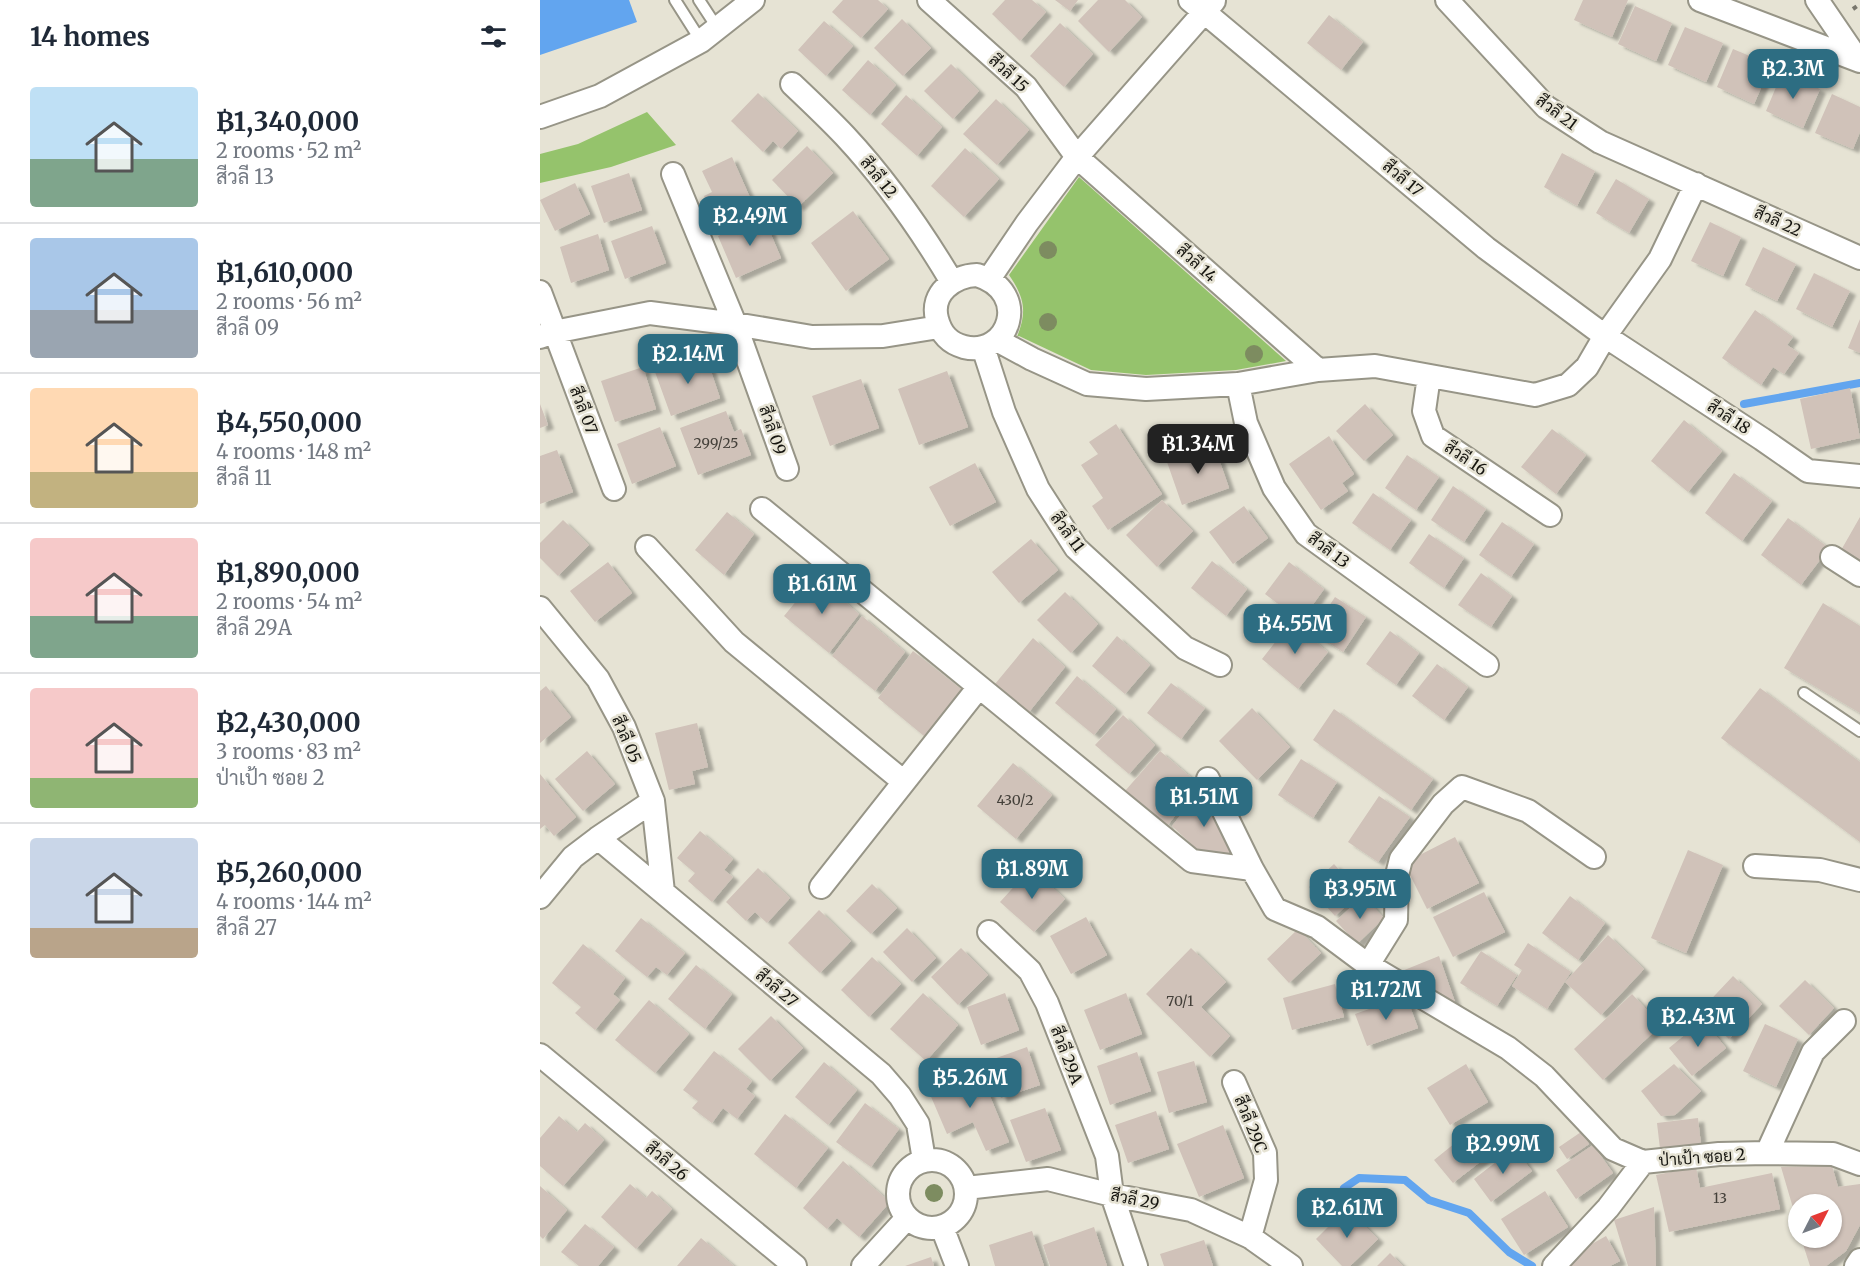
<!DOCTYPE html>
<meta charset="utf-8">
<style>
body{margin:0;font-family:Merriweather,Sarabun,serif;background:#f2f2f3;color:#1f2937;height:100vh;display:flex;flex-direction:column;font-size:22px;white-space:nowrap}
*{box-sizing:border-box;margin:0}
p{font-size:20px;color:#747a83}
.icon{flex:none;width:33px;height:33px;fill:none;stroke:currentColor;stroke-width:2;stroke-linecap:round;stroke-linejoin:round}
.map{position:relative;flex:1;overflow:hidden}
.panel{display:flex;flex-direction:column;background:#fff;width:540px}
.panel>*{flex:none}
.needle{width:39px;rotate:48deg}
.tools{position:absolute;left:1248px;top:1194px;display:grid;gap:12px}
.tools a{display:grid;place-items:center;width:54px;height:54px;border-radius:50%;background:#fff;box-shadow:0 2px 4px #0004;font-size:30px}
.price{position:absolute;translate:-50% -51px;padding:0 14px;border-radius:12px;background:#2d6d82;color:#fff;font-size:20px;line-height:39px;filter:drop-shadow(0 2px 3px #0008)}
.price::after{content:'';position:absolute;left:50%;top:36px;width:18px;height:14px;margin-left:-9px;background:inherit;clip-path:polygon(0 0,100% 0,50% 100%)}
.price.current{background:#222;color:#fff}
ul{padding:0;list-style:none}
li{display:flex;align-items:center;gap:18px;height:150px;padding:0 30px}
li+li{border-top:2px solid #e0e1e3}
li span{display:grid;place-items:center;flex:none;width:168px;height:120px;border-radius:6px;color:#555}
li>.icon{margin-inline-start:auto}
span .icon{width:72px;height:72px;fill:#fffc;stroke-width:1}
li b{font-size:26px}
h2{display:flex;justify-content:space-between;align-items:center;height:72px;padding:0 30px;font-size:26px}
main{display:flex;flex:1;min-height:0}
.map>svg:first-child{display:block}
.green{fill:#95c36c}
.water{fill:#62a5ef}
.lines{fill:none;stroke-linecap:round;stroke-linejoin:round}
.stream{stroke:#62a5ef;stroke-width:8}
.building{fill:#d0c2b9;filter:url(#shadow)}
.lane-casing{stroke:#979587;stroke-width:14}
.street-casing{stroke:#979587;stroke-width:26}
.path{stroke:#78766c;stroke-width:4;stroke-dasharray:4.5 4.5;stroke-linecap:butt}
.lane{stroke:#fff;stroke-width:10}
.street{stroke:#fff;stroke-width:22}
.tree{fill:#7d8c60}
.labels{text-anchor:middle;stroke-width:5;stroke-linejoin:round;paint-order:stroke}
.number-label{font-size:14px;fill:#44403a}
.street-label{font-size:16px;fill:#161510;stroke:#e6e3d4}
</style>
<main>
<section class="panel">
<h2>14 homes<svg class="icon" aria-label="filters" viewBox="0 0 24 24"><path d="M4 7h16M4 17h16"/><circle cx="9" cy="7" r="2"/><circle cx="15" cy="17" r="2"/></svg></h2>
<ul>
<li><span style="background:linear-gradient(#bfe0f5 60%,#7fa58c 0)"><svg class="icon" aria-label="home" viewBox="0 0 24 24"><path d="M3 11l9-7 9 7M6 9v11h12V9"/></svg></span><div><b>฿1,340,000</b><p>2 rooms · 52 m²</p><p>สีวลี 13</p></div></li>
<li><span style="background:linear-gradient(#a9c7e8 60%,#9aa5b1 0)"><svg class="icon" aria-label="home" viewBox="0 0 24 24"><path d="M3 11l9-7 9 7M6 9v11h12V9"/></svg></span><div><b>฿1,610,000</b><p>2 rooms · 56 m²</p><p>สีวลี 09</p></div></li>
<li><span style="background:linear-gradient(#ffd9b3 70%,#c2b280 0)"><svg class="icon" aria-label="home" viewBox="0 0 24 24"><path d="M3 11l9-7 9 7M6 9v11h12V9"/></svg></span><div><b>฿4,550,000</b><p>4 rooms · 148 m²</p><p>สีวลี 11</p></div></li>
<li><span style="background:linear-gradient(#f6c9c9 65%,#7fa58c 0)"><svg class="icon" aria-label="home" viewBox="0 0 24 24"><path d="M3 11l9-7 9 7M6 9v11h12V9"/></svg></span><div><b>฿1,890,000</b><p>2 rooms · 54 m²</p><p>สีวลี 29A</p></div></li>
<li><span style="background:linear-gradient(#f6c9c9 75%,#8fb573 0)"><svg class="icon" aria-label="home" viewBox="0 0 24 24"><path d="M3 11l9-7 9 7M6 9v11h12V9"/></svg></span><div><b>฿2,430,000</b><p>3 rooms · 83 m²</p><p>ป่าเป้า ซอย 2</p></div></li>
<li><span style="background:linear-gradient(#c9d6e8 75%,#b9a48a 0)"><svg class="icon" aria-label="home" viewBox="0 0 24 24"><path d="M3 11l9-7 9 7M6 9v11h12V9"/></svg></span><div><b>฿5,260,000</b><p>4 rooms · 144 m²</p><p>สีวลี 27</p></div></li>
</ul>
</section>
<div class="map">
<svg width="1320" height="1266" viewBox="0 0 1320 1266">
<defs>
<filter id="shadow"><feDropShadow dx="6" dy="4" stdDeviation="1.5" flood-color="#0004"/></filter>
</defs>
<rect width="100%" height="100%" fill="#e6e3d4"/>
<!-- green -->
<path class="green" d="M107 112 136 145 71 167 0 183V154L38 144Z
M539 177 746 361 696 370 606 375 551 370 479 336 477 337C487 312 485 298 469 275Z"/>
<!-- water -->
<path class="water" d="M0 0H89L97 22 0 55Z"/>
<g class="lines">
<!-- stream -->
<path class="stream" d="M1204 404 1320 383
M804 1188 819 1178 865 1180 889 1200 929 1213 969 1252 992 1266"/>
</g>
<!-- building -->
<path class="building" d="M303 0H338L348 9 321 38 292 12Z
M465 0H492L506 12 480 41 452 14Z
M515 0H538L530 11Z
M558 0H585L602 17 569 52 538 21Z
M1043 0H1088L1072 37 1034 20Z
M1095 6 1132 23 1116 61 1078 44Z
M789 15 823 42 801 70 767 43Z
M362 19 391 48 363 76 334 48Z
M284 21 313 46 286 76 258 50Z
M520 23 553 54 524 87 490 56Z
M1145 27 1183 43 1166 82 1128 65Z
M1193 49 1231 65 1214 104 1177 87Z
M328 60 356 85 330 115 302 90Z
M411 64 439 91 413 119 384 91Z
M1242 73 1280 89 1263 128 1226 111Z
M218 93 258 131 241 149 233 141 223 152 191 121Z
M1292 94 1320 107V132L1313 149 1275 133Z
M366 95 402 127 377 156 341 124Z
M456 99 489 130 457 165 423 134Z
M267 146 293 173 258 207 232 180Z
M425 148 459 179 424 217 391 186Z
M1022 153 1055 171 1037 206 1004 187Z
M192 157 211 200 174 217 164 196 172 192 162 171Z
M89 173 102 210 64 223 51 186Z
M1076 179 1109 199 1089 233 1056 213Z
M35 183 50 214 15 231 0 200Z
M313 211 349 259 306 291 271 243Z
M223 216 241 258 196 278 178 236Z
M1170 222 1201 237 1183 276 1151 261Z
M112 226 126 263 85 279 71 241Z
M58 234 69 270 31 283 20 247Z
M1223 247 1256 264 1237 301 1205 285Z
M1274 273 1310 291 1292 327 1256 309Z
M1215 310 1253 337 1247 345 1259 353 1244 374 1233 367 1221 385 1182 358Z
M1320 319V353L1308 348Z
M165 354 180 398 131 416 115 372Z
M103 367 116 409 75 422 61 381Z
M407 371 428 427 379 445 358 389Z
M321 379 339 428 290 446 272 396Z
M1310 388 1320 438 1271 449 1260 399Z
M0 404 8 425 0 428Z
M825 404 853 435 824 461 796 431Z
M186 411 194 432 201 429 211 455 158 475 140 428Z
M1144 420 1182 451 1148 492 1111 461Z
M576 424 622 494 568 530 552 506 563 498 541 465 558 454 549 442Z
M120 427 136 466 92 484 77 444Z
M1012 429 1046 455 1016 494 981 467Z
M789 436 814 474 802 483 808 491 781 510 749 464Z
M674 445 689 488 642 505 627 462Z
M17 450 33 492 0 504V456Z
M867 455 899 477 876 510 845 488Z
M435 463 456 502 410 526 389 487Z
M1194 473 1232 501 1202 541 1165 513Z
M913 486 946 509 924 542 891 520Z
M833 493 871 520 850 550 812 523Z
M622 500 653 531 617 567 586 535Z
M704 506 728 538 693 564 669 532Z
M187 512 214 534 184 575 155 550Z
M1320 517V564L1300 552Z
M1248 518 1289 548 1261 585 1221 555Z
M23 520 49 545 18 576 0 558V543Z
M962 522 994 544 971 577 939 555Z
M889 534 924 558 904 588 869 563Z
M491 539 518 570 479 603 452 572Z
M672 561 707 589 686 616 651 588Z
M68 562 92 593 55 622 30 591Z
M749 562 784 589 761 621 725 594Z
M941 573 972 596 951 627 918 605Z
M276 577 319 614 289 653 244 616Z
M525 592 558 624 531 653 497 620Z
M795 597 826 617 803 652 772 632Z
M1283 603 1320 626V713L1244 668Z
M322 616 365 652 335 691 292 656Z
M751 622 788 652 758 689 722 659Z
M850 631 879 653 856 685 826 664Z
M577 636 610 665 585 694 552 666Z
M493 638 525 667 489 712 455 684Z
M373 651 421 689 384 736 338 698Z
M897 664 928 687 904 720 872 696Z
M537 676 576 709 554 735 515 703Z
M631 683 665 708 641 739 607 713Z
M6 686 31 717 0 743V691Z
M1220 688 1320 762V842L1181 738Z
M712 708 750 747 717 780 679 741Z
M794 709 893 779 871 810 773 740Z
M583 715 615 745 589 774 555 745Z
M157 723 168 767 152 771 155 784 129 790 115 733Z
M47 751 75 784 43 811 15 779Z
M620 751 659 784 628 825 585 791Z
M761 759 797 782 773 818 738 795Z
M473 763 512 795 476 839 437 806Z
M0 774 36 817 14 836 5 825 0 829Z
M662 788 694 847 686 859 661 853 632 826Z
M839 796 870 817 838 862 808 842Z
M160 831 193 859 184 870 193 877 172 902 148 881 155 873 137 858Z
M915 837 939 883 887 909 864 863Z
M1148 850 1183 865 1146 953 1111 938Z
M794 864 820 893 795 916 769 887Z
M218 868 250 898 227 923 215 912 206 921 186 902Z
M491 868 525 899 494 932 460 902Z
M332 884 357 908 331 934 306 911Z
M944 892 965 932 913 957 893 917Z
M823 896 844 918 817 944 796 921Z
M1030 896 1065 923 1038 960 1002 933Z
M279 910 311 941 280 973 248 943Z
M546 917 567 955 531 974 510 936Z
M101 918 145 953 127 975 116 967 107 977 75 951Z
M367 928 396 958 372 982 343 952Z
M758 929 781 953 749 983 727 959Z
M1068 935 1104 969 1061 1015 1025 982Z
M988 943 1031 972 1007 1009 972 986 982 970 974 965Z
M43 944 85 978 73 994 80 1000 55 1030 35 1013 41 1007 12 983Z
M421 948 448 975 418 1005 391 977Z
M651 948 686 982 661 1007 690 1036 670 1057 606 994Z
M941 951 977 975 957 1006 920 983Z
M899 956 916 1005 862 971Z
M332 957 361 984 329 1017 301 990Z
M156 965 192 994 165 1029 128 999Z
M1193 976 1222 1004 1189 1039 1160 1011Z
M1265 980 1294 1008 1269 1035 1239 1006Z
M795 984 804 1017 752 1030 743 998Z
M383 993 418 1025 386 1061 350 1029Z
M465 993 479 1030 441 1045 427 1007Z
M586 993 602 1034 560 1050 544 1010Z
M1092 994 1121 1025 1063 1080 1034 1049Z
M866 996 878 1028 827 1046 815 1014Z
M109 1000 149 1034 115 1073 75 1040Z
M231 1016 263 1048 230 1081 198 1049Z
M1163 1020 1186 1048 1152 1076 1129 1048Z
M1225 1024 1258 1039 1236 1087 1203 1071Z
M487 1047 500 1085 461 1098 448 1061Z
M174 1051 212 1081 206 1089 215 1096 197 1119 183 1108 172 1123 152 1108 158 1101 143 1090Z
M597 1052 611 1091 570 1105 557 1066Z
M654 1061 667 1102 629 1113 617 1072Z
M284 1062 317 1090 288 1125 255 1097Z
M926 1064 948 1102 910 1125 887 1088Z
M1134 1064 1161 1091 1135 1115 1121 1116 1101 1091Z
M439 1070 469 1142 446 1151 433 1122 407 1134 389 1092Z
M325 1103 359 1129 331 1167 296 1142Z
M505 1108 521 1150 486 1162 470 1120Z
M616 1111 629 1149 588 1163 575 1125Z
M245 1114 288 1148 256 1188 214 1154Z
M19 1116 37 1132 45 1123 64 1140 23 1186 0 1166V1138Z
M1158 1118 1161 1145 1120 1149 1117 1123Z
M683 1125 704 1178 659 1197 637 1144Z
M935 1127 954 1151 913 1183 894 1160Z
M1041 1132 1049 1144 1027 1159 1019 1147Z
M1053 1145 1073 1173 1036 1199 1016 1170Z
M974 1148 992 1171 951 1202 934 1179Z
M303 1161 350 1202 319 1237 297 1218 287 1229 263 1208Z
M1292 1166 1298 1187 1320 1184V1225L1306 1251 1286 1266H1270L1261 1238H1292V1204H1258V1225L1241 1167Z
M1156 1167 1160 1188 1232 1173 1240 1209 1129 1232 1116 1175Z
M90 1184 106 1198 112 1191 132 1209 96 1249 61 1217Z
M0 1186 27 1210 3 1239 0 1236Z
M1005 1191 1028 1227 984 1255 961 1219Z
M1114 1207 1116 1266H1088L1074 1220Z
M807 1208 838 1239 810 1266H802L776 1239Z
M45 1224 74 1247 58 1266H39L21 1252Z
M554 1227 567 1266H510L503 1245Z
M492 1231 504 1266H455L449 1245Z
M1066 1236 1080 1261 1070 1266H1032L1027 1258Z
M161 1238 194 1266H137Z
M664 1240 673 1266H624L620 1254Z
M850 1253 863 1266H837Z
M391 1257 394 1266H365Z"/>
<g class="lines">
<!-- lane casing -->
<g class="lane-casing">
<path id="lane" d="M135 0 161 41
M159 0 178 29
M1264 693 1320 731"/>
</g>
<!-- street casing -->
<g class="street-casing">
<path id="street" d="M389 0 486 87 537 157 778 370
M650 0 946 248 1065 336 1222 439 1268 471 1320 476
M907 0 1006 107 1060 142 1320 258
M1160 0 1320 61
M1277 0 1318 60
M252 84C270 101 288 118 305 136 346 180 381 230 412 282
M0 117 60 96 161 41 213 0
M133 174 195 324 247 469
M437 275C492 292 469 358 424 347 409 343 401 334 397 319 390 293 414 276 437 275Z
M449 279 487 223 537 157 674 1
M0 292 74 489
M0 337 14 332 110 313 195 324 272 337 343 336 399 327
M457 340 492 359 547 384 606 389 698 384 778 370 835 366 995 395 1028 385 1047 367 1065 336 1120 259 1156 184
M443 347 464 412 498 489 536 548 645 648 680 665
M889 376 884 411 893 436 1010 515
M698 384 706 423 734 488 766 534 947 665
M222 509 652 861 712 869
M107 547 194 642 364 782
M1292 557 1320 575
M0 608 58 679 84 727 113 801 123 892
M668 779 712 869 735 909 777 927 828 965 968 1048 1004 1076 1073 1149 1103 1162 1179 1154 1227 1153 1293 1154 1320 1164
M58 838 341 1074 360 1096 378 1124 384 1160
M1215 866 1280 870 1320 880
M281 887 439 687
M0 897 33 857 58 838 113 801
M449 932 490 971 507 1003 567 1156 572 1195 596 1266
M828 965 856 920 857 875 861 859 903 804 922 787 988 811 1054 857
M0 1055 255 1266
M694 1082 725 1153 726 1180 710 1237
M1227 1153 1273 1052 1304 1021
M358 1194a34 34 0 1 1 68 0a34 34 0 1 1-68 0Z
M426 1188 508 1179 572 1195 651 1210 710 1237 751 1266
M402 1227 417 1266
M323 1266 367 1218
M1014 1266 1068 1208 1103 1162
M1316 1266 1320 1260"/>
</g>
<!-- path -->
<path class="path" d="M1313 9 1320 4"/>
<!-- lane -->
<use href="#lane" class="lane"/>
<!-- street -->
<use href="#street" class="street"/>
</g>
<!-- trees -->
<g class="tree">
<circle cx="508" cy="250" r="9"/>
<circle cx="508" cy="322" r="9"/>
<circle cx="714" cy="354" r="9"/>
<circle cx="394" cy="1193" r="9"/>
</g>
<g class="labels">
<!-- number labels -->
<g class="number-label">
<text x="176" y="448">299/25</text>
<text x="475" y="805">430/2</text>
<text x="640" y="1006">70/1</text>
<text x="1180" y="1203">13</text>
</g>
<!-- street labels -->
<g class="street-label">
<text transform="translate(469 73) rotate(43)" y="6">สีวลี 15</text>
<text transform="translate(1017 112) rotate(37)" y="6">สีวลี 21</text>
<text transform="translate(339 177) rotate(51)" y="6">สีวลี 12</text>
<text transform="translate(863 178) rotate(40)" y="6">สีวลี 17</text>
<text transform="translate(1238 221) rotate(24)" y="6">สีวลี 22</text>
<text transform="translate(657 263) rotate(42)" y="6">สีวลี 14</text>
<text transform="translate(44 410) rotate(69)" y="6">สีวลี 07</text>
<text transform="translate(1189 417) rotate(33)" y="6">สีวลี 18</text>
<text transform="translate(233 430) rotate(71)" y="6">สีวลี 09</text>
<text transform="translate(926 458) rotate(34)" y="6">สีวลี 16</text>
<text transform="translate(528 532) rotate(54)" y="6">สีวลี 11</text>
<text transform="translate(789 550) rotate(37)" y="6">สีวลี 13</text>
<text transform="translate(87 739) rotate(67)" y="6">สีวลี 05</text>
<text transform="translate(237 988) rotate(40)" y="6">สีวลี 27</text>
<text transform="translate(527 1055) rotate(69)" y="6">สีวลี 29A</text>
<text transform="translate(711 1124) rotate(68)" y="6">สีวลี 29C</text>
<text transform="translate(1162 1157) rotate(-4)" y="6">ป่าเป้า ซอย 2</text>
<text transform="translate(127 1161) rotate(40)" y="6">สีวลี 26</text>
<text transform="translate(595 1199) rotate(11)" y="6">สีวลี 29</text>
</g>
</g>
</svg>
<div class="tools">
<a><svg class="needle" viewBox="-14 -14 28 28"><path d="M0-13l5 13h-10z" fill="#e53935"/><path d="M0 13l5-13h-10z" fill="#747a83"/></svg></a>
</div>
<b class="price" style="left:1253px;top:100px">฿2.3M</b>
<b class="price" style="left:210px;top:247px">฿2.49M</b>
<b class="price" style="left:148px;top:385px">฿2.14M</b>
<b class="price current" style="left:658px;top:475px">฿1.34M</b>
<b class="price" style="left:282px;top:615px">฿1.61M</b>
<b class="price" style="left:755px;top:655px">฿4.55M</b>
<b class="price" style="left:664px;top:828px">฿1.51M</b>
<b class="price" style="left:492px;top:900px">฿1.89M</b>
<b class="price" style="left:820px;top:920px">฿3.95M</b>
<b class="price" style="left:846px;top:1021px">฿1.72M</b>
<b class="price" style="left:1158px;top:1048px">฿2.43M</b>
<b class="price" style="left:430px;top:1109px">฿5.26M</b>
<b class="price" style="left:963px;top:1175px">฿2.99M</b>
<b class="price" style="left:807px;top:1239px">฿2.61M</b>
</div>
</main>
